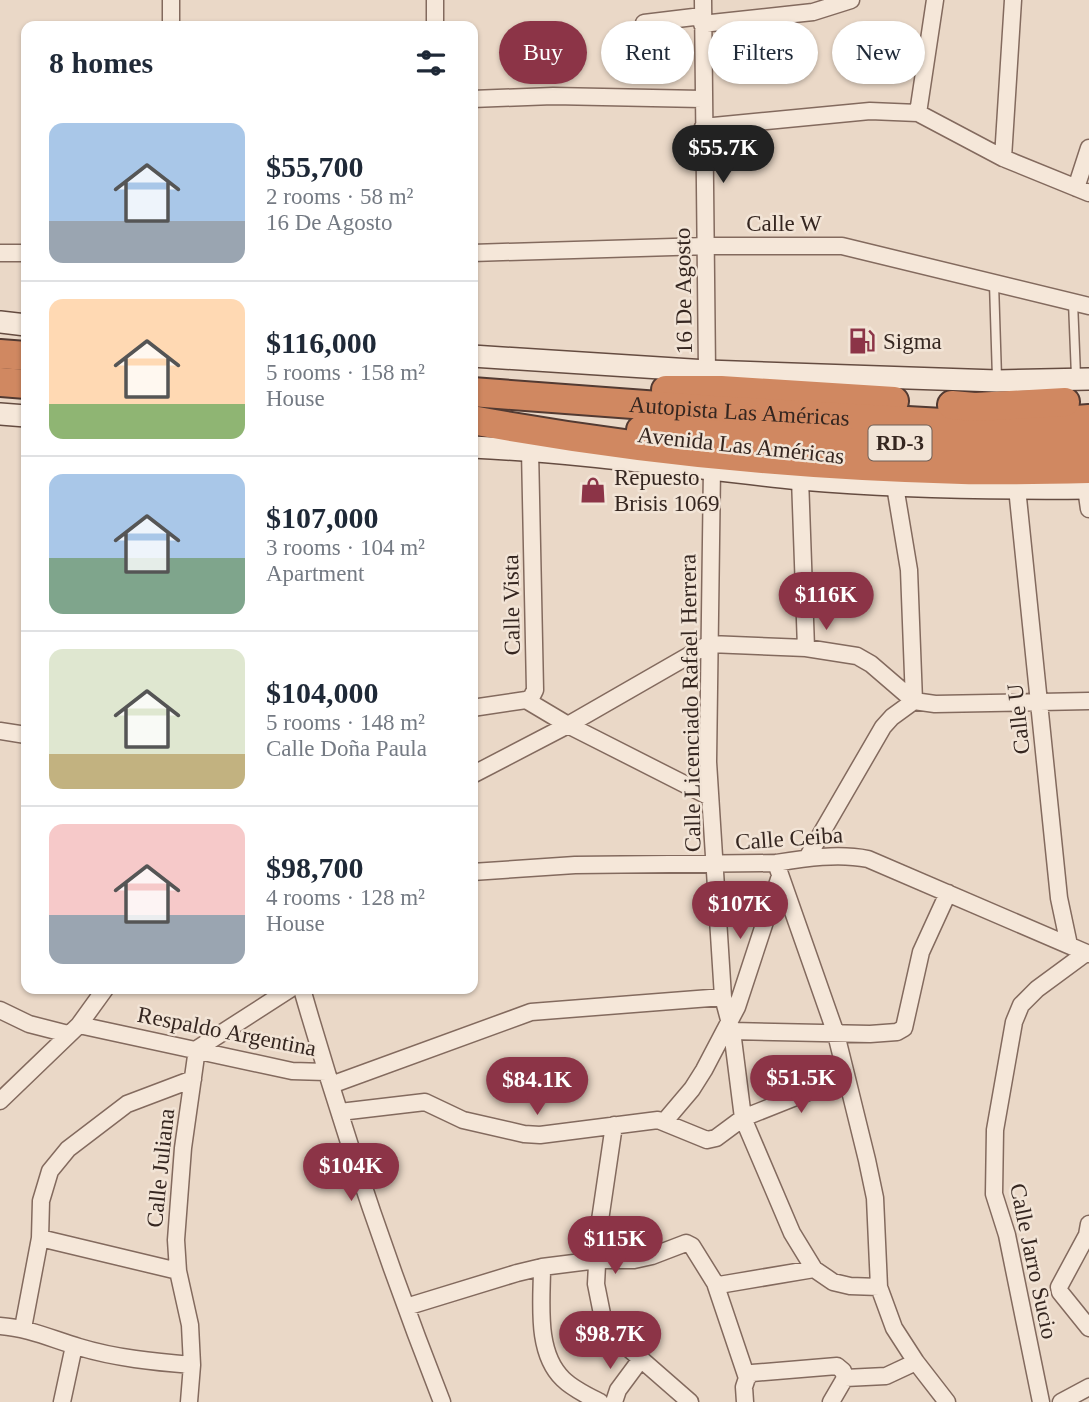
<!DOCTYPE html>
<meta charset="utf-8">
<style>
body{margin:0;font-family:"Times New Roman",serif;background:#f6f6f7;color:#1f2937;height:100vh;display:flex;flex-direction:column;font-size:26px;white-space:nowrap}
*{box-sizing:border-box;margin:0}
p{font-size:23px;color:#747a83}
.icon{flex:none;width:38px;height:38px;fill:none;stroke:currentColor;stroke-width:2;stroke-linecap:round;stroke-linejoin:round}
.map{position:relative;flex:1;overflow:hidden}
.side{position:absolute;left:21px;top:21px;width:457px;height:973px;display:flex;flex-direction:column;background:#fff;border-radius:14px;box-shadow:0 2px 5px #0004}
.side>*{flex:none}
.top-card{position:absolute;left:499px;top:21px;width:485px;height:63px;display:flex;gap:14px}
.price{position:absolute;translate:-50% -60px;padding:0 16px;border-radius:24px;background:#8c3447;color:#fff;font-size:23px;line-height:46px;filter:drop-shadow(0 2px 4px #0008)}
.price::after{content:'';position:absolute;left:50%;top:42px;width:21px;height:16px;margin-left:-10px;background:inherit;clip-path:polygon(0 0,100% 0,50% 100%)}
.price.on{background:#222;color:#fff}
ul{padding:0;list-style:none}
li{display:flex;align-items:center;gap:21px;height:175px;padding:0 28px}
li+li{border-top:2px solid #e0e1e3}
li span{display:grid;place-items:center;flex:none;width:196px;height:140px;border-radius:14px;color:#555}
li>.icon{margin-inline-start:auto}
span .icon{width:84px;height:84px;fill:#fffc;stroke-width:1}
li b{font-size:30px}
h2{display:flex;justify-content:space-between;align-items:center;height:84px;padding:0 28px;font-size:30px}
.chip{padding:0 24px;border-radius:32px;background:#fff;box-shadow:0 2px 5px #0004;font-size:24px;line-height:63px}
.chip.on{background:#8c3447;color:#fff}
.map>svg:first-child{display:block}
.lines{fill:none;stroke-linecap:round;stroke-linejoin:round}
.lane-casing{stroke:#836a5e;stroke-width:11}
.street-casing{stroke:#836a5e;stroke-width:19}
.secondary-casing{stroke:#654c41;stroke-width:24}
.highway-casing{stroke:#523a32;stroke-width:32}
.lane{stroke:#f5e7d9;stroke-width:8}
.street{stroke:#f5e7d9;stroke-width:16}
.secondary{stroke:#f5e7d9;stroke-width:21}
.highway{stroke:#d08861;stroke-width:28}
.labels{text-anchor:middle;stroke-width:5;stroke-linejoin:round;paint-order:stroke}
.shield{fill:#f2e4d6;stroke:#6e5f57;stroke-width:2}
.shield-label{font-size:21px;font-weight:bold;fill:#352620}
.street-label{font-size:23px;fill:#352620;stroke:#f2e4d6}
.poi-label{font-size:23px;fill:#352620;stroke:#f2e4d6;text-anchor:start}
</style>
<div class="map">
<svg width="1089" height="1402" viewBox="0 0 1089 1402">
<rect width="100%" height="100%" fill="#ead8c7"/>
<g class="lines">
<!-- lane casing -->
<g class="lane-casing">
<path id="lane" d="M994 283 997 378
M1073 302 1076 376"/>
</g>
<!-- street casing -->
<g class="street-casing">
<path id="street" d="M435 0V26
M703 0 707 371
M644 23 702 16
M702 24 813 12 851 0
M171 26V0
M472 99 553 96 702 99
M918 113 935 0
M703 127 870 111 918 113 1003 158 1089 193
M1003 158 1013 0
M1076 188 1089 148
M0 253H26
M472 253 706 246H842L1089 306
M712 468 708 762 723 997 732 1031 743 1118 792 1233 814 1269 833 1282 850 1286 879 1287
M800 478 806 648
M895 486 909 570 914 701
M1017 488 1059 898 1069 945
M1086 488 1089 509
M526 700 568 725 710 797
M472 708 526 700 531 698 535 690 530 450
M0 731 26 735
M472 775 568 725 709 644 806 648 857 656 871 664 914 701 935 704 1089 701
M807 858 883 727 892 717 914 701
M776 863 836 1034 867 1160 875 1198 879 1287 894 1328 916 1362 947 1402
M472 872 575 865 776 863C806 858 838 853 868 859L1089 954
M302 989C342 1128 389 1267 442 1402
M0 1010 29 1024 68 1034
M79 1025 292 1071 326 1072
M732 1031 870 1034 897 1032 904 1028 921 952 948 893
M331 1085 531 1012 723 997
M0 1101 79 1025 105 989
M340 1112 425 1102 463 1120 524 1134 540 1135 658 1120 707 1140 716 1138 743 1118 846 1077
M664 1122 692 1089 704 1070 737 1007 780 876
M614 1125 599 1227 596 1284 602 1314 611 1333 690 1402
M1089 1224 1087 1235 1059 1287 1060 1292 1089 1328
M40 1238 178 1271
M542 1267C542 1301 535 1352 563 1379 573 1389 588 1396 600 1402
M715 1283 747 1378 744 1387 745 1402
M406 1307 517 1273 542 1267 598 1260H634L652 1256 686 1243 692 1246 715 1283 719 1285 814 1269
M0 1326C28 1328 52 1339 79 1347 115 1358 155 1362 192 1365
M23 1328 40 1238 41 1201 50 1171 68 1149 127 1104 193 1079
M747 1378 752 1373 837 1366 843 1371 845 1378 831 1402
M845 1378 886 1376 916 1362
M62 1402 74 1346
M189 1402 192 1365 190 1325 178 1271 176 1240 183 1148 197 1049 290 989
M614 1402 618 1390 641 1359
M1041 1402 1007 1235 994 1194 995 1130 1014 1022 1021 1005 1037 989 1086 953
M1061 1402 1089 1387"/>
</g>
<!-- secondary casing -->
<g class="secondary-casing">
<path id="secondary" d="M0 322 26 325
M472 356 707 371 997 381 1089 379
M0 414 26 416
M472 447C583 452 692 468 801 479 897 487 993 489 1089 488"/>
</g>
<!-- highway casing -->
<g class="highway-casing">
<g id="highway">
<path d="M0 354 26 356"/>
<path d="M0 382 26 384"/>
<path d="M666 390H721L894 401"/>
<path id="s1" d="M472 392 713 410 996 426 1089 419"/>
<path d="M952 405 975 407 1065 402"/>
<path d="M472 420C634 450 798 466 962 470 1004 471 1047 470 1089 469"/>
<path d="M641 430 852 443H1089"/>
</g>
</g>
<!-- lane -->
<use href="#lane" class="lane"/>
<!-- street -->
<use href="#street" class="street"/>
<!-- secondary -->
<use href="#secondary" class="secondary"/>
<!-- highway -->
<use href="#highway" class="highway"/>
</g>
<!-- icons -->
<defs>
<g id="fuel-bare" transform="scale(2.1)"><path d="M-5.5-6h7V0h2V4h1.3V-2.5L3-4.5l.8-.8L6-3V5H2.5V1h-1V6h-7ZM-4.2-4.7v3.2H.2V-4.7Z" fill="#8c3447" stroke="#f2e4d6" stroke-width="2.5" paint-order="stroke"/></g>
<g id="shop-bare" transform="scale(2.1)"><path d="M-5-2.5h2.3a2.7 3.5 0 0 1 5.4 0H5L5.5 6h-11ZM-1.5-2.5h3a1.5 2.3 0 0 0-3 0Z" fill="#8c3447" stroke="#f2e4d6" stroke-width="2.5" paint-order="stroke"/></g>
</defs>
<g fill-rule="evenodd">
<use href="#fuel-bare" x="862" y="341"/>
<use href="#shop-bare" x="593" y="490"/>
</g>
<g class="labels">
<!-- shield labels -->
<rect class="shield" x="868.5" y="425.5" width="63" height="35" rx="5"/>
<g class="shield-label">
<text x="900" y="450">RD-3</text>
</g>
<!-- street labels -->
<g class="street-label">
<text x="784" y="231">Calle W</text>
<text transform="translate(683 291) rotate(-91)" y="8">16 De Agosto</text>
<text dy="8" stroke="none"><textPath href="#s1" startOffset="268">Autopista Las Américas</textPath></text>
<text transform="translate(741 445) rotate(6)" y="8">Avenida Las Américas</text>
<text transform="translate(511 605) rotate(-91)" y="8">Calle Vista</text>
<text transform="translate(690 703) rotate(-91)" y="8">Calle Licenciado Rafael Herrera</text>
<text transform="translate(1018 719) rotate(-96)" y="8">Calle U</text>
<text transform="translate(789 838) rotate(-4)" y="8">Calle Ceiba</text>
<text transform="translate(227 1031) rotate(11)" y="8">Respaldo Argentina</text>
<text transform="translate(160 1168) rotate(-84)" y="8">Calle Juliana</text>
<text transform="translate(1034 1261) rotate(78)" y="8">Calle Jarro Sucio</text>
</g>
<!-- poi labels -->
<g class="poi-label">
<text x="883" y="349">Sigma</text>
<text x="614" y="485">Repuesto<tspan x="614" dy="26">Brisis 1069</tspan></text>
</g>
</g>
</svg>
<b class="price on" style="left:723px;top:185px">$55.7K</b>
<b class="price" style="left:826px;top:632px">$116K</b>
<b class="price" style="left:740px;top:941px">$107K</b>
<b class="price" style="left:801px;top:1115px">$51.5K</b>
<b class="price" style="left:537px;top:1117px">$84.1K</b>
<b class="price" style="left:351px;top:1203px">$104K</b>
<b class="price" style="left:615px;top:1276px">$115K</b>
<b class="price" style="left:610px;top:1371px">$98.7K</b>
<div class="top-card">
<a class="chip on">Buy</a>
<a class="chip">Rent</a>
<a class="chip">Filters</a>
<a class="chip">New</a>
</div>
<section class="side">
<h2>8 homes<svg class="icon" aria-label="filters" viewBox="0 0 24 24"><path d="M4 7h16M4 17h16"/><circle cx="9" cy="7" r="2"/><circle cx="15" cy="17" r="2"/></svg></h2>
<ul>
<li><span style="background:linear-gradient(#a9c7e8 70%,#9aa5b1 0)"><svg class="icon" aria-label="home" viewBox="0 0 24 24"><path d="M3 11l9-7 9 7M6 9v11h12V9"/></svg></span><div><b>$55,700</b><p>2 rooms · 58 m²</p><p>16 De Agosto</p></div></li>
<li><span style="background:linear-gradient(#ffd9b3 75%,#8fb573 0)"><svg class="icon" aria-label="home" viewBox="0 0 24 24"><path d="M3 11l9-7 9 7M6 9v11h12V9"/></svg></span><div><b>$116,000</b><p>5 rooms · 158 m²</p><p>House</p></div></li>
<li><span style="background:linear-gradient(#a9c7e8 60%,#7fa58c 0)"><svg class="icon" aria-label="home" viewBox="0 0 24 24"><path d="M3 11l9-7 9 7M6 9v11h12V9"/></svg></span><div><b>$107,000</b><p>3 rooms · 104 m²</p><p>Apartment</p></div></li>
<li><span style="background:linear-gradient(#dfe7d0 75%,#c2b280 0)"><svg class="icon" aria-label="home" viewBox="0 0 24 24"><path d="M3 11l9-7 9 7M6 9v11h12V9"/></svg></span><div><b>$104,000</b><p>5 rooms · 148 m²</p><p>Calle Doña Paula</p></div></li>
<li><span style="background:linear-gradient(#f6c9c9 65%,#9aa5b1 0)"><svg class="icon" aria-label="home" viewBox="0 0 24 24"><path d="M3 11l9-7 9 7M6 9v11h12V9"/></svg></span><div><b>$98,700</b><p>4 rooms · 128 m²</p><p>House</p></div></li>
</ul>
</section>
</div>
